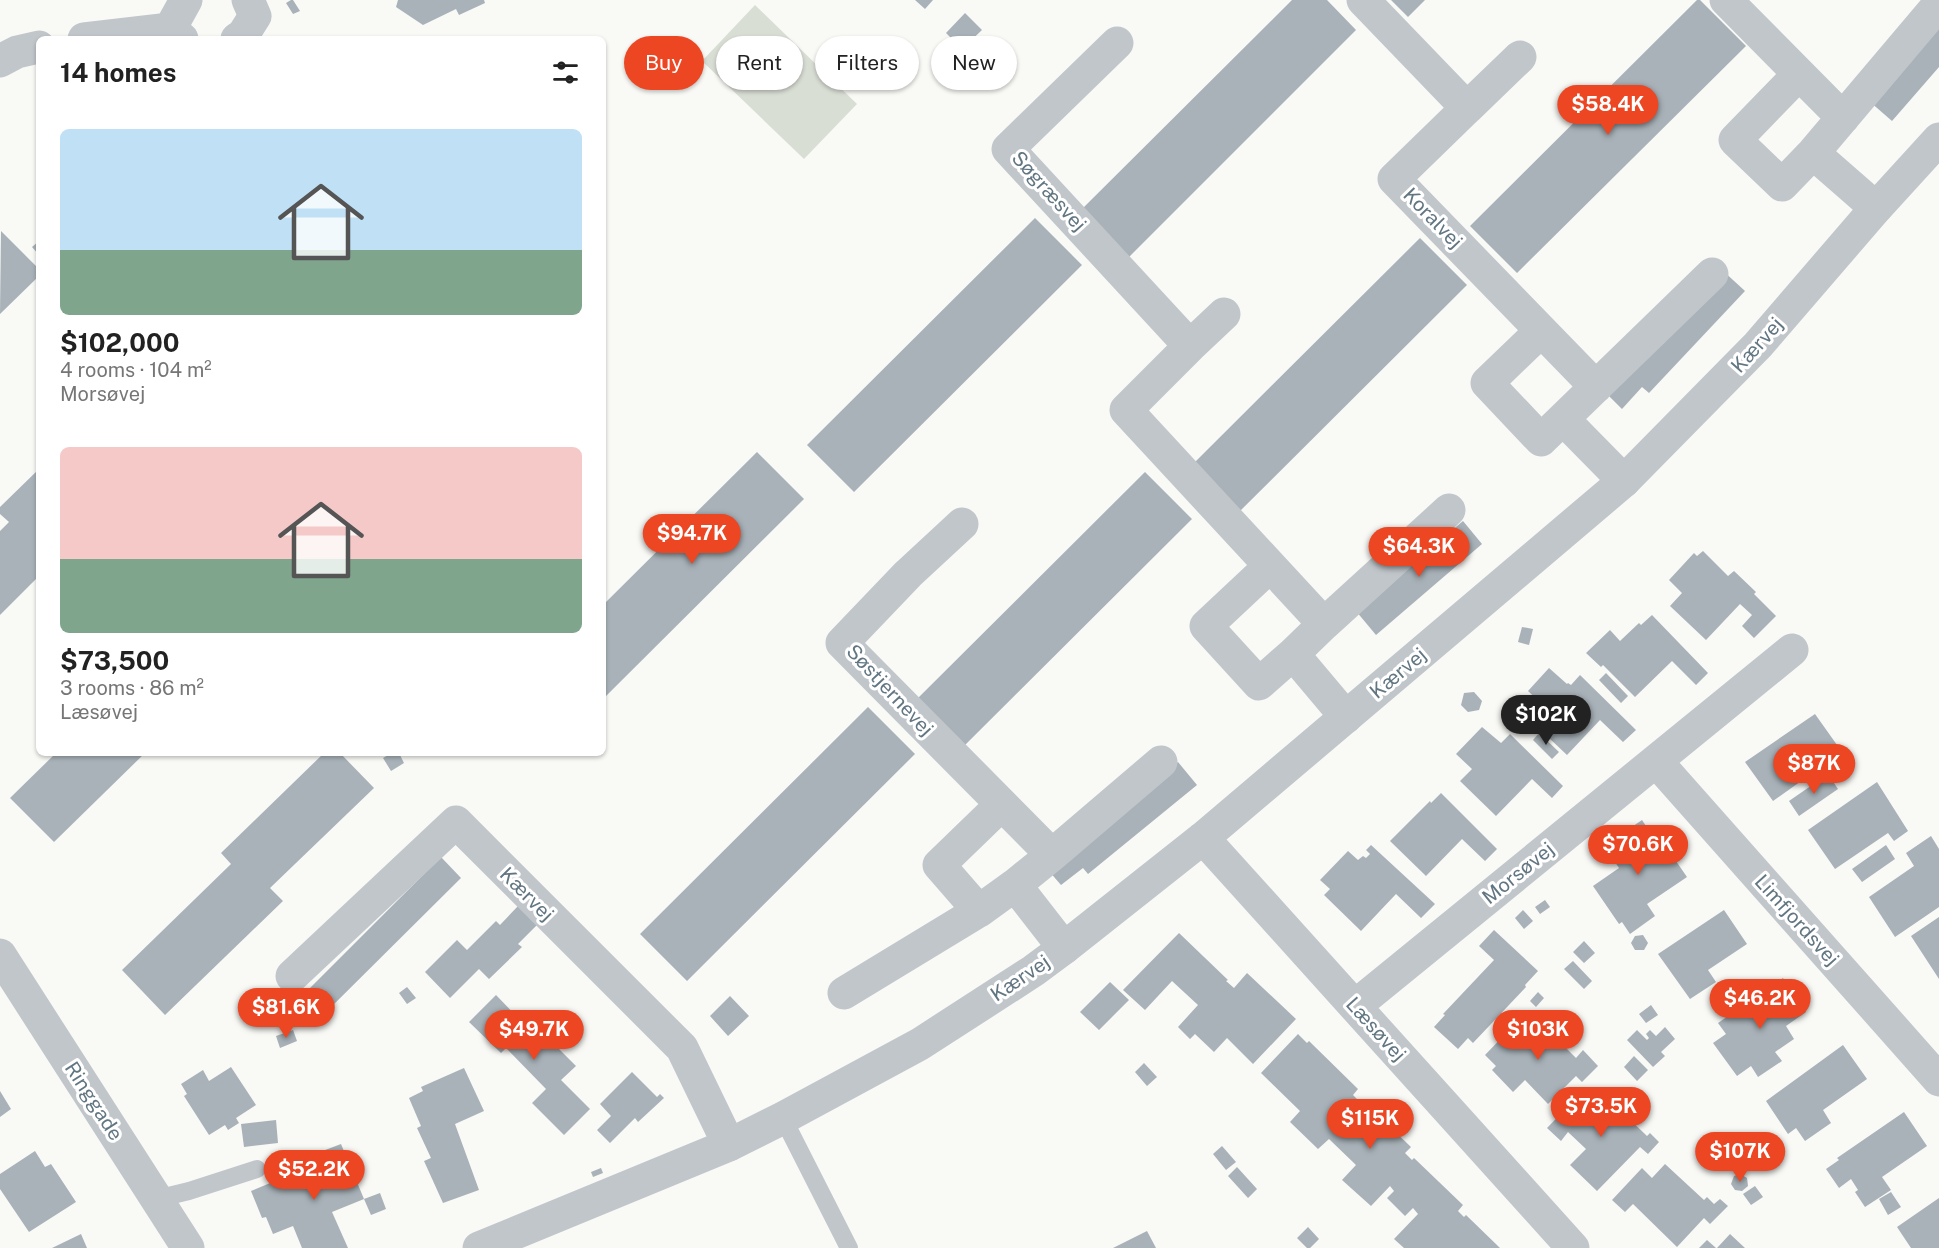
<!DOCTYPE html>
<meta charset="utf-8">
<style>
body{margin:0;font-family:"Public Sans",sans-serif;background:#f6f6f6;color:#222;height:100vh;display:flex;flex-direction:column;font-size:22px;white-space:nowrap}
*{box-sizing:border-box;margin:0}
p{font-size:20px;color:#767676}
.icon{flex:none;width:33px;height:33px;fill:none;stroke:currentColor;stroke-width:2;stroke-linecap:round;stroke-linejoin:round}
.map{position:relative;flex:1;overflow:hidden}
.details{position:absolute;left:36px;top:36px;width:570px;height:720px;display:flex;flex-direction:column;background:#fff;border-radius:9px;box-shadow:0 2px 4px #0004}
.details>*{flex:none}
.banner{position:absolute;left:624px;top:36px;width:570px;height:54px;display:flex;gap:12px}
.price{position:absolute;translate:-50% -51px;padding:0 14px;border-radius:21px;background:#ec4623;color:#fff;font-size:20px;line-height:39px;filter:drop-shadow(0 2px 3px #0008)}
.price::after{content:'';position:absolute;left:50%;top:36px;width:18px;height:14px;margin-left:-9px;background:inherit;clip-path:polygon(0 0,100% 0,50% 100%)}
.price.active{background:#222;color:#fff}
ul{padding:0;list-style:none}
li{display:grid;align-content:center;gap:12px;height:318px;padding:0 24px}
li span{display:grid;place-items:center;height:186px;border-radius:9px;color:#555}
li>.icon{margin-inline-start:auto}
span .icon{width:108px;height:108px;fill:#fffc;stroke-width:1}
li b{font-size:26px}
h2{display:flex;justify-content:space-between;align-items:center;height:72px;padding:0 24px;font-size:26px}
.chip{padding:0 21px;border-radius:27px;background:#fff;box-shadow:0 2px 4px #0004;font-size:21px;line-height:54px}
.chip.active{background:#ec4623;color:#fff}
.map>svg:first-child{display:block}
.green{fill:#d9ded5}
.building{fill:#a8b2b8}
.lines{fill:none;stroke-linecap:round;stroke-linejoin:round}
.service{stroke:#c1c6ca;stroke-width:18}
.minor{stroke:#c1c6ca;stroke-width:33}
.tertiary{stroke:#c1c6ca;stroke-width:33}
.labels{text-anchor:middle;stroke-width:6;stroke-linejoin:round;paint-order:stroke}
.street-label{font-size:20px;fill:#627682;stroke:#fff}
</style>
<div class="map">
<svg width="1939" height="1248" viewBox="0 0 1939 1248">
<rect width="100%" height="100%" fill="#f9f9f6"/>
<!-- green -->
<path class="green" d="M755 5 857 104 804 159 702 61Z"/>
<!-- building -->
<path class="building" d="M291 0H293L300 11 293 14 286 3Z
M398 0H484L485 3 459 15 456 9 423 25 396 7Z
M915 0H933L925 9Z
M1292 0H1327L1356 30 1129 257 1082 209Z
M1391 0H1425L1408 17Z
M1697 0H1700L1746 46 1517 273 1470 226Z
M965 13 982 30 962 49 946 33Z
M1939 20V67L1892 121 1869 101Z
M1035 218 1082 265 854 492 807 445Z
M1 231 39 269V276L0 314Z
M1420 238 1467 285 1239 512 1192 465Z
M39 241V255L32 247Z
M1721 269 1745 291 1649 393 1642 387 1622 409 1608 395Z
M757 452 804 499 603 699V605Z
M39 469V576L0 615V531L9 522 0 514V507Z
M1145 472 1192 519 964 746 917 699Z
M1463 521 1482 544 1376 635 1356 611Z
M1703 551 1728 576 1734 571 1756 592 1754 594 1776 616 1754 638 1742 626 1752 615 1740 604 1706 640 1670 606 1682 593 1669 580 1694 553 1697 556Z
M1652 615 1708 673 1696 685 1672 661 1635 697 1603 665 1601 667 1586 653 1610 630 1620 641 1639 623 1641 625Z
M1522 627 1533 629 1529 645 1518 642Z
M1549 668 1567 684 1568 683 1571 685 1580 675 1636 730 1623 742 1600 720 1567 755 1530 720 1544 706 1528 691Z
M1606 673 1628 696 1621 703 1599 680Z
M1474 692 1482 701 1479 710 1468 712 1461 705 1464 693Z
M868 707 915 754 687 981 640 934Z
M1815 714 1842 752 1773 801 1745 762Z
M1482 727 1501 743 1510 734 1563 786 1552 798 1532 779 1496 816 1460 781 1472 769 1456 754Z
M1539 733 1559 752 1552 759 1533 740Z
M56 753H145L54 842 10 798Z
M324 753H340L374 788 270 888 283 901 165 1015 122 970 231 864 221 853Z
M392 753H399L404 763 391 771 383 758Z
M1178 762 1197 785 1088 874 1083 868 1061 885 1048 870 1069 850Z
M1828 774 1838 789 1799 816 1789 801Z
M1877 782 1908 831 1894 841 1888 833 1835 869 1808 830Z
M1441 793 1497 849 1485 861 1462 839 1426 876 1390 841 1430 801 1431 803Z
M1642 820 1656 841 1660 838 1687 877 1647 904 1655 916 1630 934 1622 922 1619 924 1593 886 1619 868 1604 846Z
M1931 836 1939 849V907L1895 937 1869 897 1914 866 1906 853Z
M1371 845 1435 904 1421 918 1396 894 1361 931 1324 895 1330 889 1320 880 1348 851 1358 860 1363 856 1366 858 1370 854 1366 850Z
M1886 845 1895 859 1862 882 1852 869Z
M441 857 461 878 317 1021 297 1001Z
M1545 900 1550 907 1540 914 1535 907Z
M518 906 537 925 518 944 522 947 489 979 479 969 450 998 425 972 457 940 467 950 496 921 500 925Z
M1523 910 1533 921 1524 929 1515 918Z
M1724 910 1747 944 1708 970 1716 982 1690 999 1658 954Z
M1939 917V979L1911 936Z
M1494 930 1538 971 1525 985 1526 987 1473 1043 1468 1038 1458 1049 1434 1027 1445 1015 1443 1014 1494 960 1479 946Z
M1179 933 1228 980 1226 981 1234 988 1247 973 1296 1019 1253 1064 1227 1038 1214 1052 1195 1034 1190 1039 1178 1027 1198 1005 1172 981 1145 1010 1123 990Z
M1643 935 1648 943 1644 950H1635L1631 943 1635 936Z
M1584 941 1595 953 1584 963 1573 952Z
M1573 961 1592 981 1584 989 1564 969Z
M1783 978 1806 1012 1786 1026 1794 1039 1775 1052 1782 1061 1758 1077 1751 1066 1737 1076 1713 1043 1726 1034 1718 1023Z
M1110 982 1129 1000 1099 1030 1080 1012Z
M284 987 297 1001 283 1017 268 1002Z
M407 987 416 998 407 1004 399 993Z
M1538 992 1544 998 1536 1007 1530 1001Z
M496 995 524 1024 529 1019 576 1066 561 1080 590 1109 564 1135 532 1103 546 1089 506 1048 501 1053 469 1022Z
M730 996 749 1016 728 1036 710 1016Z
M1651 1005 1658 1015 1646 1023 1639 1014Z
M1538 1020 1576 1058 1583 1050 1598 1066 1582 1082 1576 1076 1548 1104 1525 1080 1513 1092 1492 1070 1496 1066 1485 1055 1515 1024 1525 1033Z
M1665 1027 1675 1039 1661 1052 1665 1056 1653 1067 1627 1040 1637 1030 1647 1040 1649 1038 1646 1034 1650 1030 1656 1036Z
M293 1030 297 1041 280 1048 276 1036Z
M1298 1034 1307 1043 1309 1041 1358 1089 1353 1095 1360 1102 1362 1100 1411 1147 1405 1153 1412 1160 1414 1158 1463 1205 1458 1211 1464 1217 1466 1215 1500 1248H1404L1394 1239 1418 1214 1413 1208 1405 1216 1387 1198 1394 1191 1390 1186 1371 1206 1342 1180 1356 1165 1329 1139 1318 1149 1290 1122 1300 1111 1261 1073Z
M1843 1045 1867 1079 1823 1110 1831 1123 1805 1141 1796 1128 1788 1134 1766 1101Z
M1634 1056 1648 1070 1637 1081 1624 1067Z
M1144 1063 1157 1077 1147 1086 1135 1072Z
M231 1067 256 1105 236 1118 239 1123 228 1130 225 1125 209 1135 184 1096 187 1094 181 1084 203 1070 209 1081Z
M464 1068 484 1111 455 1124 479 1190 443 1203 424 1161 431 1158 417 1128 421 1126 409 1098 423 1091 421 1087Z
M632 1072 657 1097 660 1094 664 1098 638 1122 635 1118 610 1143 597 1130 611 1116 600 1104Z
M0 1091 11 1109 0 1117Z
M1601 1092 1647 1136 1650 1133 1659 1142 1648 1154 1640 1147 1597 1191 1570 1165 1586 1149 1568 1132 1561 1141 1547 1128 1577 1097 1587 1106Z
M1904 1112 1927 1146 1882 1177 1891 1190 1865 1207 1855 1192 1858 1190 1851 1179 1839 1188 1826 1169 1839 1160 1837 1158Z
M276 1120 278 1143 244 1147 241 1124Z
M1776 1138 1783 1149 1769 1159 1762 1148Z
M341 1144 364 1199 380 1193 386 1209 371 1215 364 1199 332 1212 348 1248H302L293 1226 273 1234 266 1217 262 1218 251 1191 323 1161 320 1152Z
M1222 1146 1236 1162 1226 1170 1213 1154Z
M35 1151 45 1167 51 1164 76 1202 29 1232 0 1189V1174Z
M1665 1164 1704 1200 1707 1197 1714 1204 1720 1199 1728 1206 1710 1224 1704 1218 1677 1247 1633 1204 1625 1212 1612 1200 1642 1168 1652 1178Z
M1237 1167 1257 1189 1248 1198 1228 1176Z
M601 1168 603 1173 593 1177 591 1172Z
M1740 1174 1747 1178 1748 1186 1742 1191 1735 1190 1731 1184 1734 1176Z
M1755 1186 1763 1197 1751 1205 1743 1194Z
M1891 1192 1901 1207 1888 1215 1879 1199Z
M1939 1198V1248H1911L1897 1227Z
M1308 1227 1319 1239 1310 1248H1307L1297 1238Z
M1147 1231 1156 1248H1113Z
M81 1234 87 1248H52Z
M1730 1234 1745 1248H1717Z
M1707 1240 1716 1248H1699Z"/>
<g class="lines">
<!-- service -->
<path class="service" d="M783 1118 849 1248
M156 1199 189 1191 257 1169"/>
<!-- minor -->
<path class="minor" d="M1363 0 1467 108 1394 179 1596 387
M1726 0 1843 118
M170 29 186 0
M84 39 170 29 182 39
M237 39 243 35 255 16 248 0
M1117 43 1008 149 1190 346 1126 410 1324 624 1293 654 1346 717
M0 61 17 52 39 47
M1799 74 1735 140 1782 185 1813 153 1939 4
M1467 108 1520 57
M1813 153 1876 208
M1541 331 1487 383 1541 440 1712 274
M1190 346 1224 314
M1563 419 1624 481
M962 524 908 574 842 643 1052 855 1015 885 1064 948
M1269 567 1206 626 1259 684 1293 654
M1324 624 1449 510
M1656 761 1939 1080
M1203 838 1573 1248
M1052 855 1161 762
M979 911 939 865 1001 805
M292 976 456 822 682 1048 729 1145
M844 993 979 911 1015 885
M1355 1006 1792 650"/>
<!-- tertiary -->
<path class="tertiary" d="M0 955 188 1248
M479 1248 729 1145 783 1118 920 1044 1033 971 1064 948 1203 838 1624 481 1758 345 1876 208 1939 139"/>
</g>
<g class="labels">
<!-- street labels -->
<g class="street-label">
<text transform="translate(1049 191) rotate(48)" y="7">Søgræsvej</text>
<text transform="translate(1433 218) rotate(46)" y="7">Koralvej</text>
<text transform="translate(1757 345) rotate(-48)" y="7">Kærvej</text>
<text transform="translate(1398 673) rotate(-40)" y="7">Kærvej</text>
<text transform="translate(890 690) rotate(47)" y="7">Søstjernevej</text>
<text transform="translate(1518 873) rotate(-39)" y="7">Morsøvej</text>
<text transform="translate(527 894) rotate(45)" y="7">Kærvej</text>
<text transform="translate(1797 920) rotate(48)" y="7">Limfjordsvej</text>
<text transform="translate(1020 978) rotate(-34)" y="7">Kærvej</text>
<text transform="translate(1376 1029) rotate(48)" y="7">Læsøvej</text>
<text transform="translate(94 1101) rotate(57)" y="7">Ringgade</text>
</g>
</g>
</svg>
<b class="price" style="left:1608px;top:136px">$58.4K</b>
<b class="price" style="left:692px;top:565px">$94.7K</b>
<b class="price" style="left:1419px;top:578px">$64.3K</b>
<b class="price active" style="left:1546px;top:746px">$102K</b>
<b class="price" style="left:1814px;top:795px">$87K</b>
<b class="price" style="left:1638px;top:876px">$70.6K</b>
<b class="price" style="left:1760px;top:1030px">$46.2K</b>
<b class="price" style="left:286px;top:1039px">$81.6K</b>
<b class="price" style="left:534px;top:1061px">$49.7K</b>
<b class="price" style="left:1538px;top:1061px">$103K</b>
<b class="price" style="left:1601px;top:1138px">$73.5K</b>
<b class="price" style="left:1370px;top:1150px">$115K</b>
<b class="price" style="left:1740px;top:1183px">$107K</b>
<b class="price" style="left:314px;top:1201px">$52.2K</b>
<div class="banner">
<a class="chip active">Buy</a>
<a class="chip">Rent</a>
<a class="chip">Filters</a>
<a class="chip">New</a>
</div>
<section class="details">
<h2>14 homes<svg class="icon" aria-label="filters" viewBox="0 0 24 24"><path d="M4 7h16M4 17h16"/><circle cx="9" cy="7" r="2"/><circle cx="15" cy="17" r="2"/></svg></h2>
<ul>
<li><span style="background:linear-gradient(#bfe0f5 65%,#7fa58c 0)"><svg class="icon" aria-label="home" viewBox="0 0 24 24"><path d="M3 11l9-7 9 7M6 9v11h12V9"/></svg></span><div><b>$102,000</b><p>4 rooms · 104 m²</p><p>Morsøvej</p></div></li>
<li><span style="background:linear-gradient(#f6c9c9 60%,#7fa58c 0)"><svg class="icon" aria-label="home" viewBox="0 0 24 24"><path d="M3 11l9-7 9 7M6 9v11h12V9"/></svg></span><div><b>$73,500</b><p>3 rooms · 86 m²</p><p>Læsøvej</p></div></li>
</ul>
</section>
</div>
